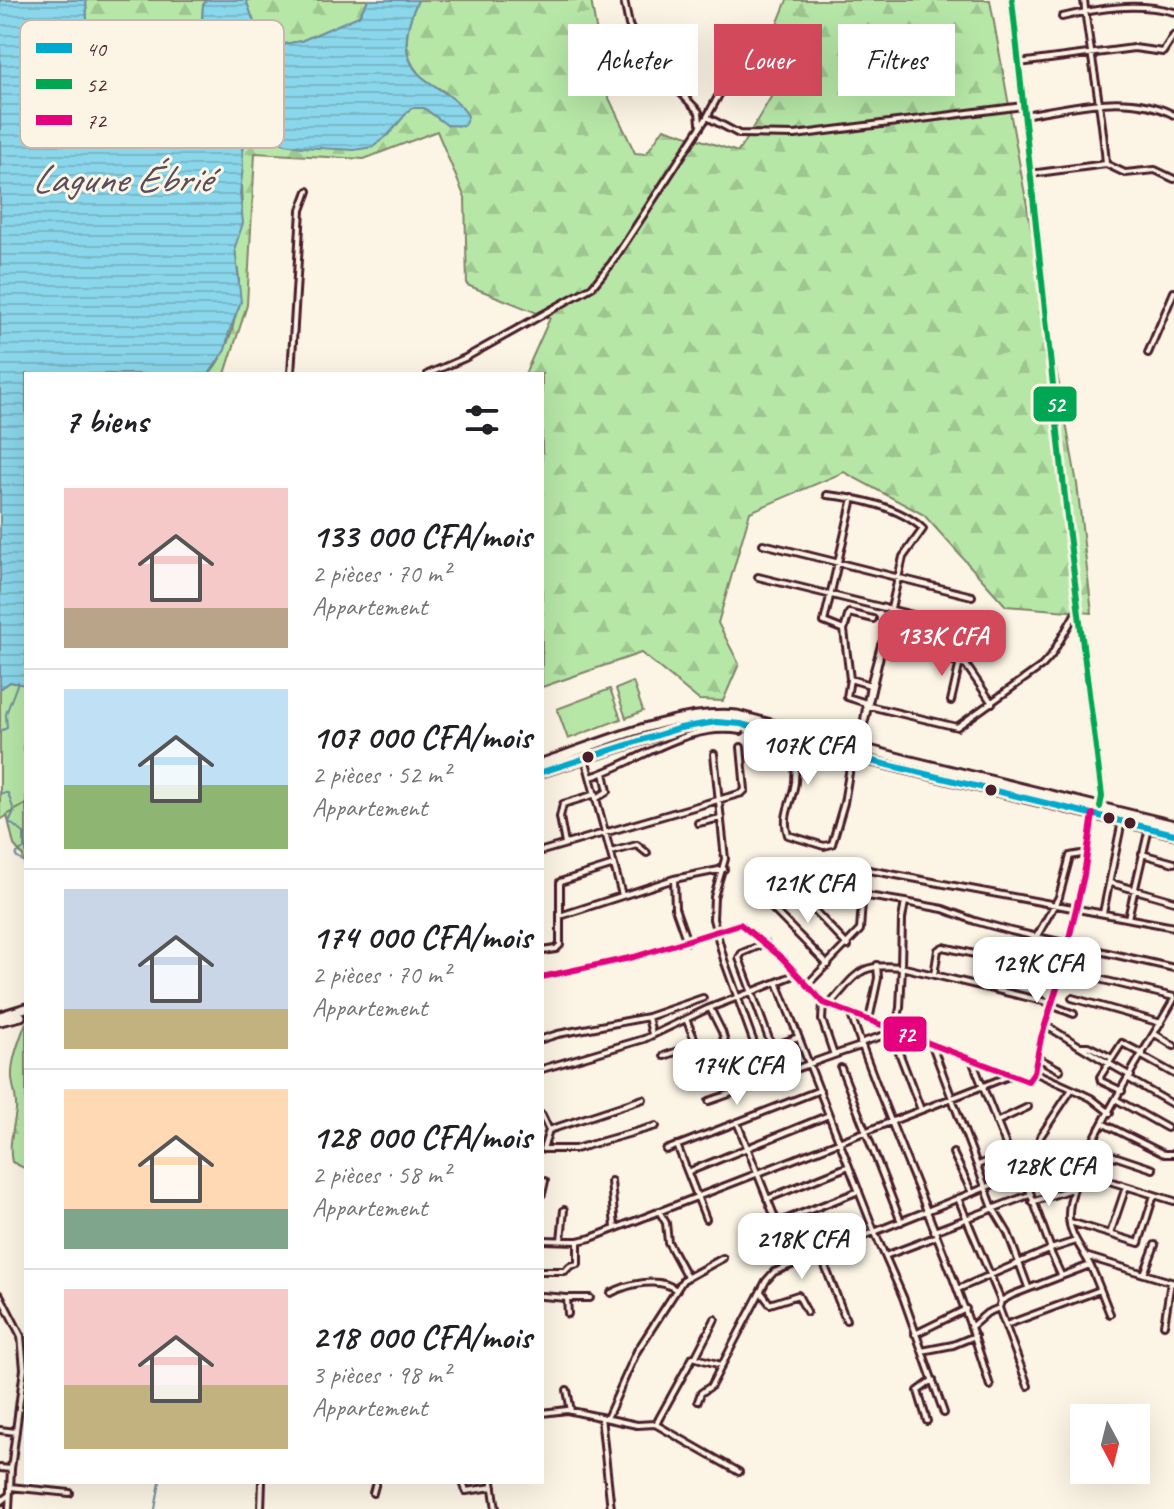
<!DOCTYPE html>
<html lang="fr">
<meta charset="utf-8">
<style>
body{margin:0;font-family:Caveat,sans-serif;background:#f6f6f6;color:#202124;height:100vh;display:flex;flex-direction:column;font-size:30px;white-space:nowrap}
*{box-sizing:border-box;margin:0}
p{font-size:26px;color:#757577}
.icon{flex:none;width:44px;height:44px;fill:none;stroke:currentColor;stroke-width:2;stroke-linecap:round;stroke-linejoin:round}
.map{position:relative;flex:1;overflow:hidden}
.details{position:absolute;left:24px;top:372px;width:520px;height:1112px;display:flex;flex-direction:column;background:#fff;border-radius:0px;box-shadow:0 8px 32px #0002}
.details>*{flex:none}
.top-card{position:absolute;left:568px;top:24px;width:486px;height:72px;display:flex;gap:16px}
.needle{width:52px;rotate:173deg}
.controls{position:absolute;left:1070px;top:1404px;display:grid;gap:16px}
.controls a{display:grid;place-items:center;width:80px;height:80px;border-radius:0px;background:#fff;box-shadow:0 8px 32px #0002;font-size:40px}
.price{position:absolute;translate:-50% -68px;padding:0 18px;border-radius:16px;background:#fff;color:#222;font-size:26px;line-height:52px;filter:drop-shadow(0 2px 4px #0008)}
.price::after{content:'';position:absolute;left:50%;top:48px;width:24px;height:18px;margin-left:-12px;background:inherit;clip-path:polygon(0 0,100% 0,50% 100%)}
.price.selected{background:#d1495b;color:#fff}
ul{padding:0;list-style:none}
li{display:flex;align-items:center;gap:24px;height:200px;padding:0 40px}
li+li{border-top:2px solid #e0e0e0}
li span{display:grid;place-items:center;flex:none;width:224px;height:160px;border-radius:0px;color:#555}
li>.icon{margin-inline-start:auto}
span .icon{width:96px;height:96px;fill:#fffc;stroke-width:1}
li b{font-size:34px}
h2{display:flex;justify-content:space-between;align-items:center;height:96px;padding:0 40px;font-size:34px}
.pill{padding:0 28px;border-radius:0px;background:#fff;box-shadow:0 8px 32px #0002;font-size:28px;line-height:72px}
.pill.selected{background:#d1495b;color:#fff}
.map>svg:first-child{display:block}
.grass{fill:#b6e7a7;stroke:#808369;stroke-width:2}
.forest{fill:url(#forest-firs);stroke:#808369;stroke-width:2}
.water{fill:url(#water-rules);stroke:#708d9e;stroke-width:2}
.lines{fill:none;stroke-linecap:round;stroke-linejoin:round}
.stream{stroke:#708d9e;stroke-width:2}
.street-casing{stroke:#4a1f2b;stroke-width:10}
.secondary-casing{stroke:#4a1f2b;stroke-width:11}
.primary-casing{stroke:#4a1f2b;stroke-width:13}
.street{stroke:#fcf5e5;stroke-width:4}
.secondary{stroke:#fcf5e5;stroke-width:5}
.primary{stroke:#fcf5e5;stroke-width:7}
.bus-1-casing{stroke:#fcf5e5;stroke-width:12}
.bus-2-casing{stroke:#fcf5e5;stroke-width:12}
.bus-3-casing{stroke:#fcf5e5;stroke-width:12}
.bus-1{stroke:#00a9ce;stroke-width:6}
.bus-2{stroke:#00a651;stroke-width:6}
.bus-3{stroke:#e5007d;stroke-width:6}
.bus-dot{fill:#4a1f2b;stroke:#fcf5e5;stroke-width:3}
.labels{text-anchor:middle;stroke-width:6;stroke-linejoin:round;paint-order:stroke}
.water-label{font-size:40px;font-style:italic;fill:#5a4d5b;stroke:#fcf5e5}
.key{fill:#fcf5e5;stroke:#c7b5ad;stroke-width:2}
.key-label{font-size:22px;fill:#4a1f2b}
.line-badge{stroke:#fcf5e5;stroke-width:3}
.badge-label{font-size:22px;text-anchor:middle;font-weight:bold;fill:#fff}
</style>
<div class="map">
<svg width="1174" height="1509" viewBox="0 0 1174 1509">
<defs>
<pattern id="forest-firs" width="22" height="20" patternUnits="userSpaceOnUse" patternTransform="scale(2)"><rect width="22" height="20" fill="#b6e7a7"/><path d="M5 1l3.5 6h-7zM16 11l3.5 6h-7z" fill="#9ec690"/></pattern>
<pattern id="water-rules" width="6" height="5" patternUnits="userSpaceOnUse" patternTransform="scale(2)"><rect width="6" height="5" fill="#8ad6ea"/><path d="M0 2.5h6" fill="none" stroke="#79b7c9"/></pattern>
</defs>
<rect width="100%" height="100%" fill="#fcf5e5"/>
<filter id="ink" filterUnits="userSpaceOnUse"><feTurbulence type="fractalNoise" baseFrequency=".0125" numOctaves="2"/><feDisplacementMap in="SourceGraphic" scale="16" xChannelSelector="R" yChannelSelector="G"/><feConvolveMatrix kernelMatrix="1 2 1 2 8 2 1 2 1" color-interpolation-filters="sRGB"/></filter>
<g filter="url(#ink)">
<!-- grass -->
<path class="grass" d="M10 682 26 685V739L23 745 26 759V804L0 820V689Z
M633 682 643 711 626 718 616 689Z
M610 689 621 719 568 739 557 709Z"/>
<!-- forest -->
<path class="forest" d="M86 0H207L203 5 202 22C164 57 141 57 93 41L87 23Z
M246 0H368L359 16 301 41 279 45 259 36Z
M418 0H591L608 96 635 153 646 154 664 128 738 152 771 97 762 62 787 0H990L1077 484 1092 613 1006 606 924 515 844 472 750 512 718 623 739 664 723 701 699 700 641 653 542 687V374H525L550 318 467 285 465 198 437 131 364 159 255 153 247 305 225 374H209C230 350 239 312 239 281 239 270 235 260 235 250 235 238 243 222 242 207 241 185 238 153 249 134 267 134 281 144 299 146 328 149 361 139 389 134L410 108H424L447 125 446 93C438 87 426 82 419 74 399 52 407 23 418 0Z
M26 804V875L23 856 14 845 7 815Z
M26 1022V1169L12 1162C8 1144 14 1128 16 1110 17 1098 13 1089 12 1078 11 1059 20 1039 26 1022Z"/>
<!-- water -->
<path class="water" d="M0 0H86L87 23 93 41C141 57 164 57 202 22L203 5 207 0H246L259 36 279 45 301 41 359 16 368 0H418C407 23 398 55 421 76 437 90 457 96 468 116L464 126 447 125 424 108H411L389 134 373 147 354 150 302 147 285 144 261 134H249L242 147 243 167 240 193 243 223 235 247 241 302 229 332 225 350 209 374H26V685L10 682 0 689Z"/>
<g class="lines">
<!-- stream -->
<path class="stream" d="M0 731 7 728 6 714 18 682
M0 793H8L14 811 9 822 24 833V849L17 853 16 857 26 863
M155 1509 160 1482"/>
<!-- street casing -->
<g class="street-casing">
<path id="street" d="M624 0 629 25 640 50 699 112 700 123
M1084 0C1090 56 1102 107 1106 164
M1062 17C1099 8 1137 2 1174 12
M651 58 667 63 677 87
M1019 63 1134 48 1163 52 1174 35
M1024 115C1072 107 1128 91 1174 115
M707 117 739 134 795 135 1023 106
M1030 174 1106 164 1125 173 1155 170 1174 179
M1148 353 1174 292
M291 374 301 210 308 191
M428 374 465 358 592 287 611 264 644 214 707 117 734 67
M827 495C858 498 900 507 923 529L903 557 861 737
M853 498 824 622 844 630 850 679 870 685
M763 544 972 596
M758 577 958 626
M844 630 849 613 873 619
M882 643 966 665 992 703
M966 665 973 633
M850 679 847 697 866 703
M951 701 960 662
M865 705 957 727 1042 666 1051 656 1078 609
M861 737 870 685 881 645
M797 741C795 755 796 768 795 782 793 801 781 815 788 835L824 846 832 844 844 803 850 767
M714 754 725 859 714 897 713 919 724 960 758 1054
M585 758 622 895
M591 777C642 761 685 722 741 731
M597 798 608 791 604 773
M698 823 721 818
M565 844 560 817 563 804 596 794
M542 851 742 793 745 790 741 747
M611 852 637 845 647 853
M1142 854 1174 863
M674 879 675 908 687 942
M1111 883 1174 901
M793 888 848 946
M861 895 905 902
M769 905 828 965
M1103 913 1122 821
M560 916 674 879 724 869
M1128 918 1149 828
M1037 936 1059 897 1070 856 1087 853
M766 943 742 953 739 958 772 1047
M542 951 556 949 560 945V882L614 865
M1061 970 1174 997
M797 974 777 982 875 1233 903 1297 944 1413
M934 975 938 950 943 947 1061 973
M542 977 634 957 740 924 782 958 824 1003 1028 1081 1034 1072 1041 1038 1059 981 1084 875 1093 814
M807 985 860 930 864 874 869 870 1174 927
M1072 998 1161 1023
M823 1003 822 1020 834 1055
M1051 1003 901 967 902 919 905 902 943 909 975 921 1011 931 1174 968
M829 1005C857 975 857 963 901 967
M1051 1005 1074 1014
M710 1008 722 1032 731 1063 798 1037
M850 1012C893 1138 952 1258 990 1386
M648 1017 652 1034
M686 1019 710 1075
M869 1020 878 978 877 965
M1045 1025C1074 1042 1101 1060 1131 1076
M895 1031 900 1008 902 967
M1155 1034 1174 1046
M542 1039 558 1034 648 1017 703 998
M860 1043 885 1035 890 1029 921 1110
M932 1045 993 1208 1008 1233 1028 1287
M1079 1046H1088L1112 1058
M664 1056 697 1044
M1142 1056 1174 1074
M1038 1058 1060 1070
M972 1060 1018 1175
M841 1068 901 1222
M542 1069 644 1039 707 1009 777 982
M1034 1072 1072 1089 1040 1137 1037 1167
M1129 1079 1174 1105
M1072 1089 1091 1098 1110 1113
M1122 1091 1101 1081 1100 1077 1122 1043 1143 1054
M1117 1100 1167 1128
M709 1101C760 1084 809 1062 861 1046
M542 1115 549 1130 543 1149
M737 1122 793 1263
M996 1122 1028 1107
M1104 1124 1164 1154H1174
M549 1130 643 1099
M677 1145 706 1219
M1090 1148 1153 1169
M544 1149H575L656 1126
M666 1150 820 1090
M953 1153 972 1193
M978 1165 1009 1152
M688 1172 829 1115
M1080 1172 1174 1201
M1023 1173 1051 1249 1076 1241
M611 1181 615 1228
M542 1194 545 1181
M958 1198 1001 1301
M767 1199 849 1166
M1032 1202 1074 1188
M659 1211 666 1223 668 1242 687 1277
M1070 1222 1139 1243 1154 1195
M777 1223 859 1191
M934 1231 1029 1195
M1110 1234 1126 1187
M542 1240 578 1241 591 1238 1009 1076
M561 1240 564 1210
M1049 1249 1061 1275
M820 1253 846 1320
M885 1256 935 1237
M1085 1256 1174 1283
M542 1271H565L570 1266 578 1264V1241
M1144 1274 1155 1245
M958 1289 1051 1249
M761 1292 770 1304 798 1295 807 1312
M611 1293C628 1284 660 1276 676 1290
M0 1295 21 1336 24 1369 11 1469 9 1509
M542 1296 567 1298
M999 1308 1028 1386
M568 1314 567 1298H590
M1110 1314C1103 1297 1097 1279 1089 1263 1082 1248 1070 1236 1069 1218 1066 1168 1148 1047 1174 999
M1006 1325 1100 1290
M1164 1325 1171 1282
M972 1326 987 1313 999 1308 1001 1301 1012 1295 1090 1265
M915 1334 966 1309
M922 1351 953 1345 975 1336
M696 1356 715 1319
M567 1390 571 1411
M698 1401 701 1393 711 1386 766 1281 774 1272 1034 1168 1088 1150
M542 1413 567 1410 637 1425 655 1424 739 1472
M601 1417 611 1509
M607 1418 637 1351 683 1280 723 1258
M927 1421 918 1391 933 1380
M656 1424 693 1357 721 1365
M0 1430 16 1432
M0 1468 11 1469
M463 1482 466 1491 493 1487
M492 1482 496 1509
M10 1487 70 1493
M373 1493 376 1482
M0 1502 9 1495
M261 1509 262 1482"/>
</g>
<!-- secondary casing -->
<g class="secondary-casing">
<path id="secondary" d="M1012 0 1069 535 1102 796 1100 807"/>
</g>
<!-- primary casing -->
<g class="primary-casing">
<path id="primary" d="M542 763C600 744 676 709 737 715L907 760 1174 825
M542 772 680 728 716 722 741 724 855 757 1174 834
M0 1016 26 1008
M0 1021 21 1016"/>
</g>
<!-- street -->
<use href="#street" class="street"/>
<!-- secondary -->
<use href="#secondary" class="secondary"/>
<!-- primary -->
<use href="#primary" class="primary"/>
<!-- bus-1 casing -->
<g class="bus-1-casing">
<path id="bus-1" d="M542 772 680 728 716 722 741 724 855 757 1174 834"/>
</g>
<!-- bus-2 casing -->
<g class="bus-2-casing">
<path id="bus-2" d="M1012 0 1069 535 1102 796 1100 807"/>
</g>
<!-- bus-3 casing -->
<g class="bus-3-casing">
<path id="bus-3" d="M542 977 634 957 740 924 782 958 824 1003 1028 1081 1034 1072 1041 1038 1059 981 1084 875 1093 814"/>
</g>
<!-- bus-1 -->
<use href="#bus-1" class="bus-1"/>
<!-- bus-2 -->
<use href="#bus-2" class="bus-2"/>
<!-- bus-3 -->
<use href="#bus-3" class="bus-3"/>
</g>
</g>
<!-- markers -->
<g class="bus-dot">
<circle cx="588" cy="757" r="7"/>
<circle cx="991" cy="790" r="7"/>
<circle cx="1109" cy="818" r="7"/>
<circle cx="1130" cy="823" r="7"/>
</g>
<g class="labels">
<!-- water labels -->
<g class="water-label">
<text x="121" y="192">Lagune Ébrié</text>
</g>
</g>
<!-- legend -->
<rect x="20" y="20" width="264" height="128" rx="12" class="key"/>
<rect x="36" y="43" width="36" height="10" fill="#00a9ce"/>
<rect x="36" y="79" width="36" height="10" fill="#00a651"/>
<rect x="36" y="115" width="36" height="10" fill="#e5007d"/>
<g class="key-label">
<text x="86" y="56">40</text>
<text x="86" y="92">52</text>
<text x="86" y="128">72</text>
</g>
<g class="line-badge">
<rect x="1032" y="385" width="46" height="38" rx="8" fill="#00a651"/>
<rect x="882" y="1015" width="46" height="38" rx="8" fill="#e5007d"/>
</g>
<g class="badge-label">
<text x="1055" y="412">52</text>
<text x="905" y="1042">72</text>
</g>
</svg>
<div class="controls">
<a><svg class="needle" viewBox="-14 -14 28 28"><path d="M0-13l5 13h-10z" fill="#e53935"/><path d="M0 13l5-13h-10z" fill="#757577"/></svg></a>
</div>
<b class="price selected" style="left:942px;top:678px">133K CFA</b>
<b class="price" style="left:808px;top:787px">107K CFA</b>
<b class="price" style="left:808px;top:925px">121K CFA</b>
<b class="price" style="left:1037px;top:1005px">129K CFA</b>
<b class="price" style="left:737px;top:1107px">174K CFA</b>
<b class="price" style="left:1049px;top:1208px">128K CFA</b>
<b class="price" style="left:802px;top:1281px">218K CFA</b>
<div class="top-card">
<a class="pill">Acheter</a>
<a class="pill selected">Louer</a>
<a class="pill">Filtres</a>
</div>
<section class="details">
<h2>7 biens<svg class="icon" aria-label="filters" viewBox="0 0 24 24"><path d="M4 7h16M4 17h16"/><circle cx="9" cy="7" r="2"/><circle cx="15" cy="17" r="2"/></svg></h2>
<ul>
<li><span style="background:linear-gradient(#f6c9c9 75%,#b9a48a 0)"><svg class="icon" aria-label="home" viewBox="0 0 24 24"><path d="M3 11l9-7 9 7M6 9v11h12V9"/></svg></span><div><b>133 000 CFA/mois</b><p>2 pièces · 70 m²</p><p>Appartement</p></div></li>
<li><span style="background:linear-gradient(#bfe0f5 60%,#8fb573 0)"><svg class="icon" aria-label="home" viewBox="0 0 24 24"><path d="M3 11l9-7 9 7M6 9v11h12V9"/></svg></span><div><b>107 000 CFA/mois</b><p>2 pièces · 52 m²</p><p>Appartement</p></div></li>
<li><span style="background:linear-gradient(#c9d6e8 75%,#c2b280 0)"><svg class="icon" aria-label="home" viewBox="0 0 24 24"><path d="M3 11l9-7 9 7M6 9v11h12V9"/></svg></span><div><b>174 000 CFA/mois</b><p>2 pièces · 70 m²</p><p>Appartement</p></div></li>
<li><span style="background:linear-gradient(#ffd9b3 75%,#7fa58c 0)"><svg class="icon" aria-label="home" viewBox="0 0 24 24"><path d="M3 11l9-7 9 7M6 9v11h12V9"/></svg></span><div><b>128 000 CFA/mois</b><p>2 pièces · 58 m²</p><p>Appartement</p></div></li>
<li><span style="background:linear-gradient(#f6c9c9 60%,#c2b280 0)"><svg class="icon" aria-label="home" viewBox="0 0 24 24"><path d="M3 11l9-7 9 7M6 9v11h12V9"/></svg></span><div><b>218 000 CFA/mois</b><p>3 pièces · 98 m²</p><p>Appartement</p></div></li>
</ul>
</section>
</div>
